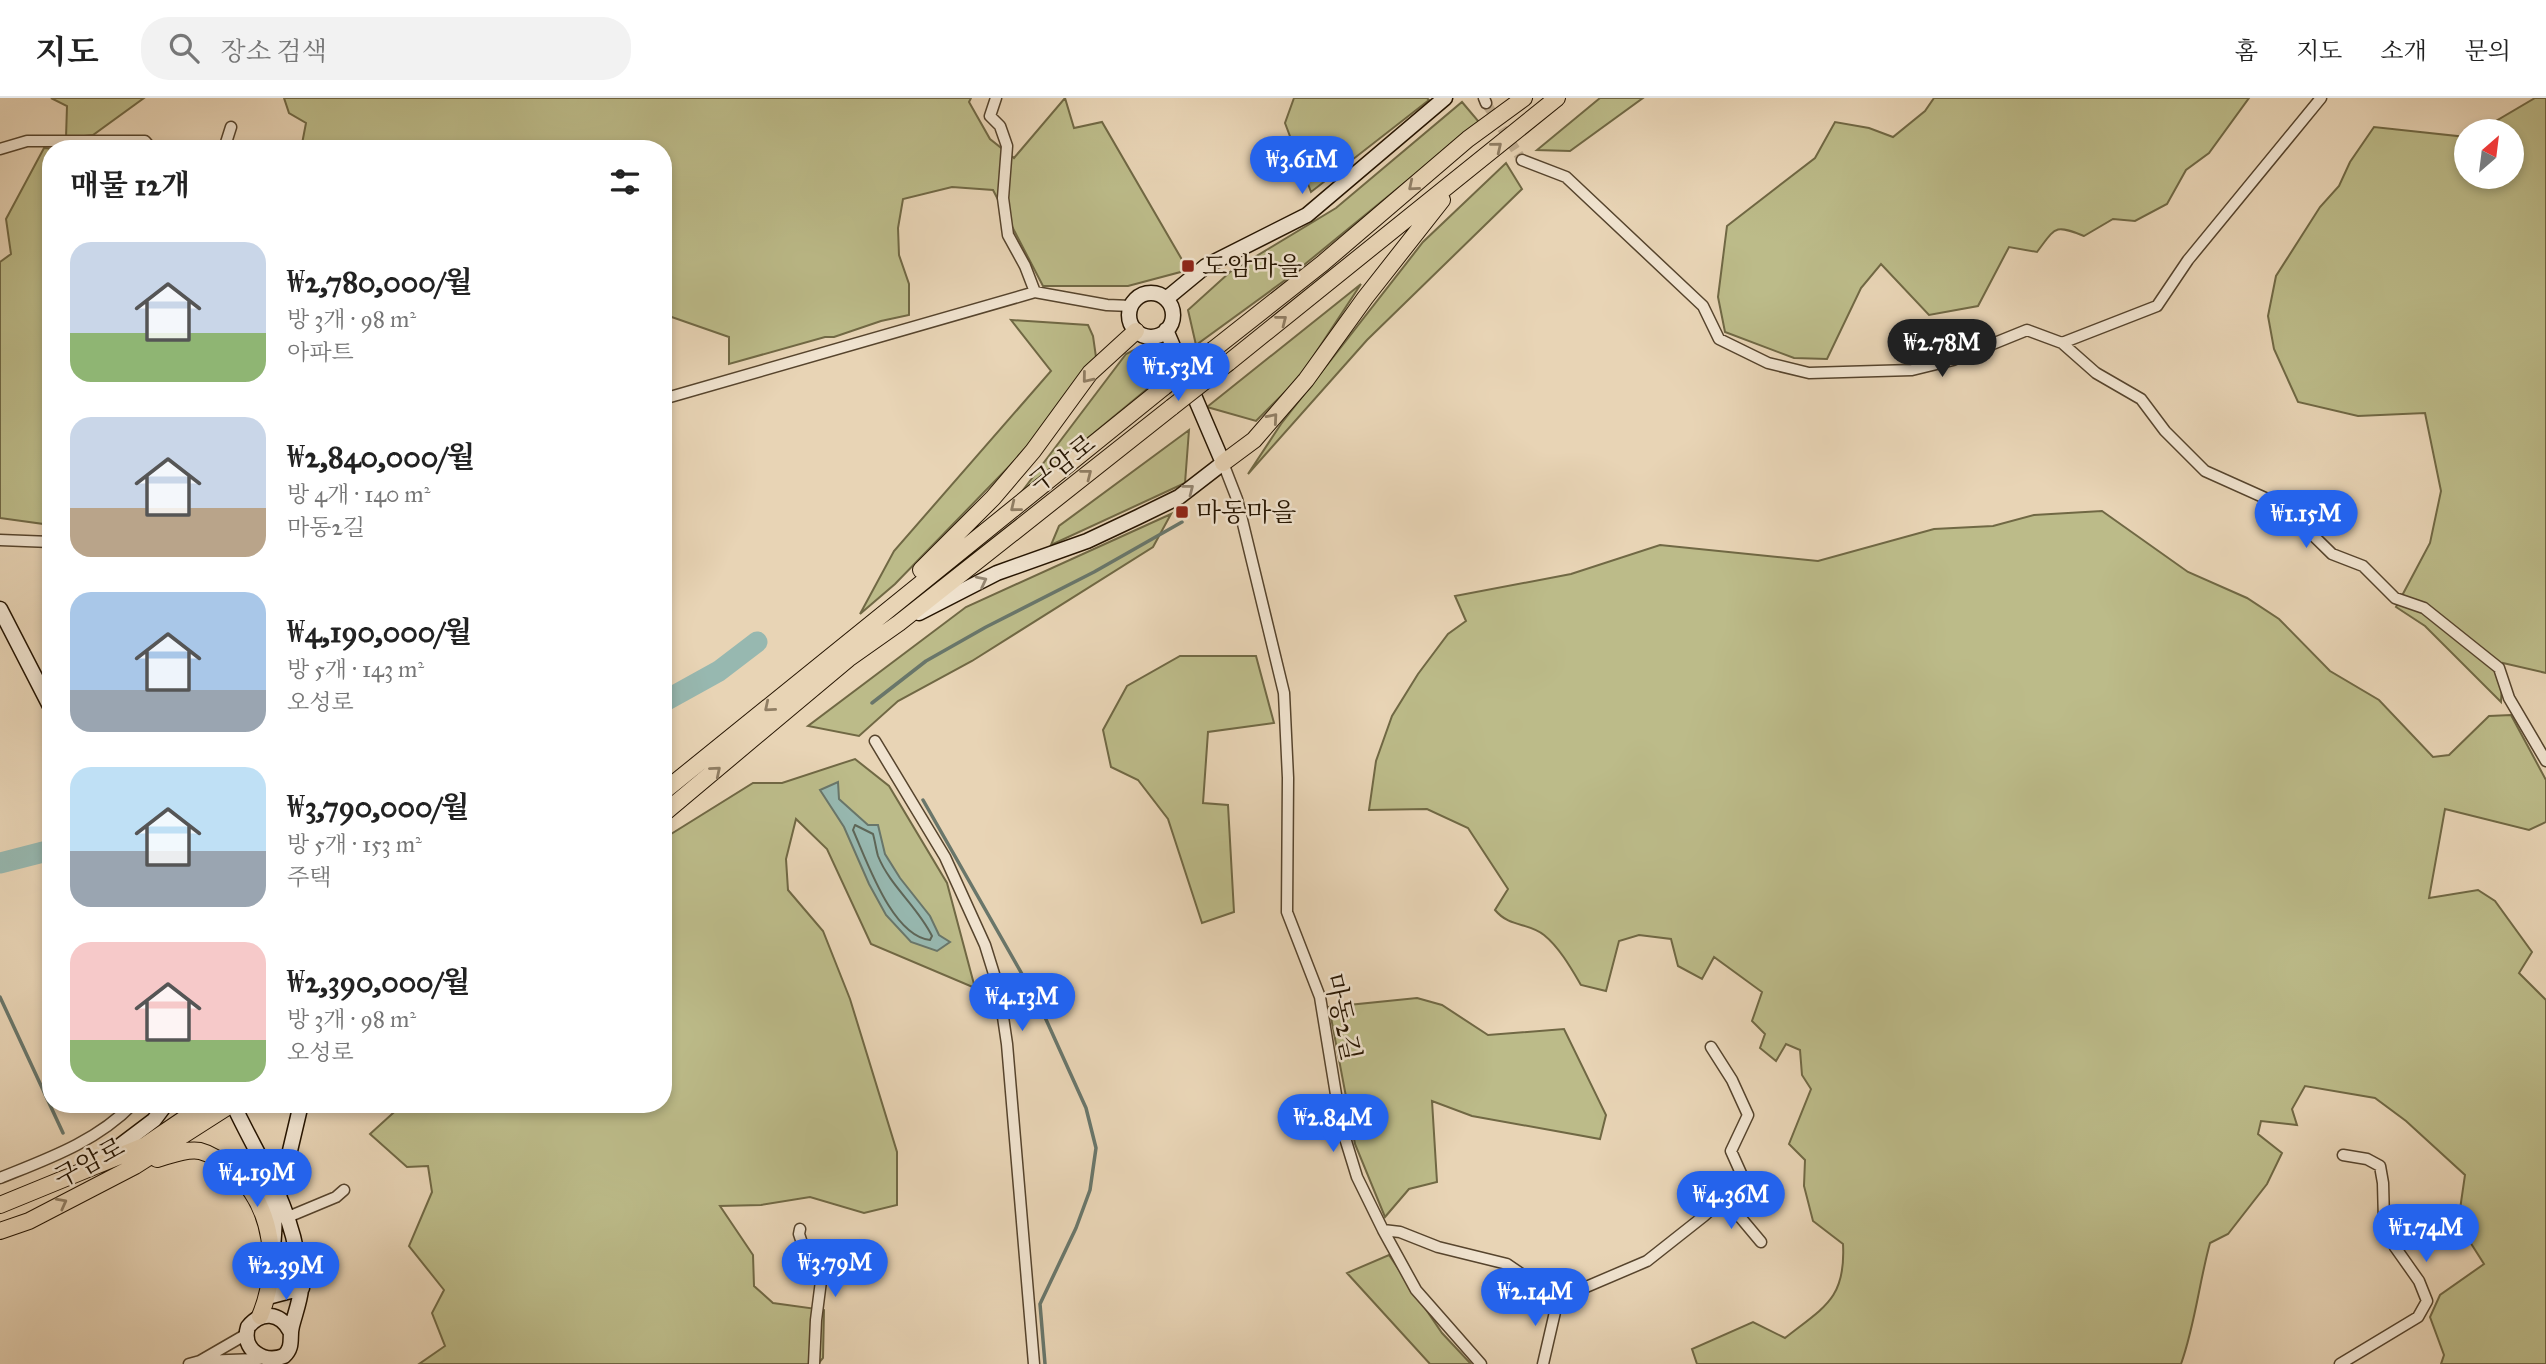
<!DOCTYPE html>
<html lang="ko">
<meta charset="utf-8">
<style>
body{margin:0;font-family:"IM FELL Great Primer","Noto Serif KR",serif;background:#f2f2f2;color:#222;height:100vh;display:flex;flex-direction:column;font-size:26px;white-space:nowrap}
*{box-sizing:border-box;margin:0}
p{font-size:23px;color:#767676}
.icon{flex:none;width:38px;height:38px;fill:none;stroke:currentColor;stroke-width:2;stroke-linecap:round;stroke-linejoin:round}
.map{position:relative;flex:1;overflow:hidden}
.details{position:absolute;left:42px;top:42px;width:630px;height:973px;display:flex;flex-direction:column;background:#fff;border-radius:28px;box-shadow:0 4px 10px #0003}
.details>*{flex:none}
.needle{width:46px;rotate:28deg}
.fabs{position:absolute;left:2454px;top:21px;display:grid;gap:14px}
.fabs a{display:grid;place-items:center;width:70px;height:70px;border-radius:50%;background:#fff;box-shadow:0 4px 10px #0003;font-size:35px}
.price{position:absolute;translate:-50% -60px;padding:0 16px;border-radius:24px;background:#2563eb;color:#fff;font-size:23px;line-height:46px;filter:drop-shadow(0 2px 4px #0008)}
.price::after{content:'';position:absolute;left:50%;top:42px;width:21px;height:16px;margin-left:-10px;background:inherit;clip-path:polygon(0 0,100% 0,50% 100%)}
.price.current{background:#222;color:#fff}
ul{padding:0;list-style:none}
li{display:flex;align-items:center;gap:21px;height:175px;padding:0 28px}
li span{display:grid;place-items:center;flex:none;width:196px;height:140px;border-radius:21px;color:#555}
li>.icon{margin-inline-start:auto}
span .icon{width:84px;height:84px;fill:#fffc;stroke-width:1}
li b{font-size:30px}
h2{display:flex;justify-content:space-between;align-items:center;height:84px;padding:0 28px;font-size:30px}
header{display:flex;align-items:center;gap:42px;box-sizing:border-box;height:98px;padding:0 35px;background:#fff;border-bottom:2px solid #e0e0e0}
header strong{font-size:33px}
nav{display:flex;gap:38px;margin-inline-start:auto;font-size:24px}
.search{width:490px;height:63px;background:#f2f2f2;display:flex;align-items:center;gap:18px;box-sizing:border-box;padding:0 24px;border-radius:28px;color:#767676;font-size:26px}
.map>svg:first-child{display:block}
.green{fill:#bcbb89;stroke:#706844;stroke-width:2}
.water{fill:#97b8b0;stroke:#69766a;stroke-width:2}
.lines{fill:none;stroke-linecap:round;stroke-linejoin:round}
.shore{stroke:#5e6658;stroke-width:2}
.stream{stroke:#69766a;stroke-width:3.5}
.river{stroke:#97b8b0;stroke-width:21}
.street-tunnel{stroke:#c1ae91;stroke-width:10;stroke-dasharray:10 5;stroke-linecap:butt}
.street-casing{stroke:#56442d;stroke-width:13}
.secondary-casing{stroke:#251400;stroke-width:17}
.primary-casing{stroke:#251400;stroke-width:18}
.street{stroke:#f0e3cf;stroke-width:10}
.secondary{stroke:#f0e3cf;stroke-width:14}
.primary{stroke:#e8d4b5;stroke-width:16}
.primary-bridge-casing{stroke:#251400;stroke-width:18;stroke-linecap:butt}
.primary-bridge{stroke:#e8d4b5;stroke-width:16}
.oneway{stroke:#907e64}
.oneway2{stroke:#958672}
.poi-dot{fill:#8f2418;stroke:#f0e3cf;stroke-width:2.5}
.labels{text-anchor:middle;stroke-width:5;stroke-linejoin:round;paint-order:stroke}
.poi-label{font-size:26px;fill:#251400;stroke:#f0e3cf;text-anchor:start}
.street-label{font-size:26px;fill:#251400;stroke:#f0e3cf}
</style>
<header>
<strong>지도</strong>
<div class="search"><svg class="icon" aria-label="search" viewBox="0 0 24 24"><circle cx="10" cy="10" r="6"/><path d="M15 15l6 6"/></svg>장소 검색</div>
<nav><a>홈</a><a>지도</a><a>소개</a><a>문의</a></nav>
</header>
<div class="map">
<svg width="2546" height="1266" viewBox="0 0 2546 1266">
<rect width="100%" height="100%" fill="#e8d4b5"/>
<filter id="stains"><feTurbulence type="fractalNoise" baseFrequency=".00286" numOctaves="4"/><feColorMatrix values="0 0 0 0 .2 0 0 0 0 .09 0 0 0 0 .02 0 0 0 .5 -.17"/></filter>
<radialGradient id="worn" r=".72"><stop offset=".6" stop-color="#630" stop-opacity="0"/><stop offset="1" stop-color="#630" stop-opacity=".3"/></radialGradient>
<!-- green -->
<path class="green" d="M51 0H144L93 37 66 40 67 8Z
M284 0H971L969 4 990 41 1014 60 1065 0 1074 30 1102 24 1188 172 1128 188H1043L993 92 952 89 903 101 898 130 899 157 909 186V217L881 223 834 239H825L729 266V239L663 216V51H301L306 25 289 15Z
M1294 0H1427L1429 2 1311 94 1285 25Z
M1600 0H1643L1570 53 1537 52Z
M1934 0H2249L2209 55 2186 72 2167 106 2135 123 2113 121 2084 138C2054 126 2056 129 2037 154L2009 149 1978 208 1929 217 1881 166 1861 190 1827 261 1794 260 1725 234 1718 199 1727 128 1815 60 1835 24 1869 30 1893 39 1925 13Z
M2535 0H2546V575L2503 565 2501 604 2425 528 2396 509 2430 445 2441 393 2425 315 2358 318 2298 304 2274 251 2268 218 2276 178 2320 109 2339 88 2350 64 2374 29 2466 39V79H2511V33H2479Z
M1462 4 1479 24 1288 180 1196 247 1188 212 1230 174 1336 110Z
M44 50 56 51H51V427L0 420V164L11 156 6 121Z
M1506 65 1522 91 1367 242 1248 376 1281 326 1423 144Z
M1361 186 1299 280 1256 323 1207 309Z
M1011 222 1088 227 1093 238 1096 259 1021 356 895 486 860 516 894 453 1051 273Z
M1148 245 1175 268 1020 396 1126 256Z
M1189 332 1185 385 1051 447 1059 428Z
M2102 413 2188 474 2247 500 2279 521 2330 573 2379 602 2433 659 2449 657 2489 618 2511 617 2546 682V724L2529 732 2445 711 2429 800 2478 792 2495 803 2532 854 2519 875 2546 902V1266H2441L2444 1257 2430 1219 2440 1197 2484 1166 2458 1125 2465 1077 2406 1023 2375 1000 2305 988 2292 1011 2297 1027 2261 1023 2258 1036 2282 1055 2267 1086 2228 1136 2210 1145C2199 1185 2195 1227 2181 1266H1697L1692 1251 1753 1224 1785 1240C1824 1209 1846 1201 1843 1146L1813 1123 1804 1088 1805 1062 1789 1046 1811 991 1802 977 1800 952 1786 946 1776 963 1760 950 1765 936 1752 923 1762 894 1714 859 1702 881 1678 868 1671 841 1639 837 1619 843 1606 893 1581 887C1571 870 1559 849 1544 837 1528 824 1510 830 1495 812L1508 791 1468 730 1427 711 1369 712 1376 663 1392 618 1418 576 1448 536 1466 523 1455 498 1571 476 1660 447 1818 463 1934 431 1993 428 2034 417Z
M1171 416 1153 449 972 563 898 603 859 638 808 628 966 509Z
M1180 558H1256L1274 625 1208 634 1203 705 1228 707 1234 814 1202 825 1168 721 1138 682 1111 669 1103 632 1127 588Z
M855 661 889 688 947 785 975 890 871 846 827 751 796 721 786 761 788 792 823 833 850 901 897 1054V1107L864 1115 810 1099 761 1107 720 1108 753 1157 754 1188 773 1205 824 1212 823 1260 818 1266H419L445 1248 432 1215 444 1192 409 1148 432 1094 428 1068 407 1069 370 1036 403 1006H663V741L753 685H782Z
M1417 900 1442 907 1488 937 1564 931 1606 1017 1600 1041 1472 1018 1432 1003 1437 1084 1409 1091 1385 1119 1355 1046 1329 909Z
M1389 1157 1442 1235 1471 1266H1430L1347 1175Z"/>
<!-- water -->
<path class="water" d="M838 684 839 701 868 727H878L885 756 900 780 930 818 939 837 950 844 937 853 911 844 886 817 869 786 844 729 820 692Z"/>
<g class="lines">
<!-- shore -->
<path class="shore" d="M855 727 873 736C875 743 876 751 878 758 890 788 918 809 932 838L930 842C892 838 867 763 853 732Z"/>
<!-- stream -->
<path class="stream" d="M872 605 926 563 986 529 1094 474 1182 424
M923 702 1039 906 1086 1010 1096 1050 1090 1092 1076 1130 1040 1206 1045 1266
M0 899 63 1035"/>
<!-- river -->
<path class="river" d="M663 604 719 573 757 544
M0 765 51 752"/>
<!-- street-tunnel -->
<path class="street-tunnel" d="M1486 5 1522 62"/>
<!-- street casing -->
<g class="street-casing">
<path id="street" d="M996 0 990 18 1000 28 1007 48 1003 100 1008 137 1025 168 1035 194
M1484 0 1486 5
M0 51 27 43H145L152 51
M224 51 231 29
M1522 62 1566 79 1703 208 1719 241 1768 265 1809 275 1912 272 1953 262 2027 232 2062 245 2157 208 2188 162 2321 0
M2062 245 2096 275 2141 301 2165 333 2205 373 2283 408 2332 456 2363 468 2395 500 2424 510 2499 570 2509 600 2546 663
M663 301 1035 194 1107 207 1131 208
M1223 365 1237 401 1284 595 1288 680 1287 814 1320 899 1341 1027 1357 1079 1383 1132 1400 1134 1438 1149 1507 1166 1558 1201 1647 1163 1704 1118 1744 1082 1731 1053 1748 1017 1732 982 1711 949
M0 442 51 444
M875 643 945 759 985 847 999 892 1007 946 1034 1266
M0 1080C47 1061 96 1044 133 1006
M1725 1101 1761 1144
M288 1119 336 1099 344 1092
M800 1131 799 1136 805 1154 821 1183 816 1222 814 1266
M1383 1132 1416 1192 1481 1266
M202 1263 259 1261
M189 1266 200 1263 245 1237
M1543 1266 1558 1201
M2340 1266 2418 1219 2427 1203 2419 1183 2395 1149 2384 1123 2383 1085 2380 1068 2367 1061 2343 1057"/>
</g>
<!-- secondary casing -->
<g class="secondary-casing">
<path id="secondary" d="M1129 217a22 22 0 1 1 44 0a22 22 0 1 1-44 0Z
M1166 201 1206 168 1307 117 1445 0
M0 511 51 610
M919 515 997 475 1087 443 1138 419 1179 399 1223 365 1166 232
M233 1006C259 1062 292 1107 299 1170 300 1177 302 1185 301 1191 300 1203 295 1216 292 1228 289 1239 294 1249 284 1258 263 1266 241 1251 248 1229 261 1213 280 1214 290 1233
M101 1062 154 1022 166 1006
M269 1093C276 1112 275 1129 273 1149
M280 1095 301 1006
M268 1199 302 1190"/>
</g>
<!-- primary casing -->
<g class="primary-casing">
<path id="primary" d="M1214 251 1323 165 1468 41 1524 0
M1228 265 1557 0
M1223 365 1254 342 1306 282 1365 200 1442 102
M921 472 993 400 1033 353 1090 275 1136 233
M663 694 1164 289
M663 716 848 561 899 525 1172 309
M157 1061C171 1057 186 1051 200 1053 212 1056 224 1065 233 1073 274 1108 280 1170 260 1218
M0 1107 144 1048 206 1006
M0 1133 29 1123 135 1068 232 1006"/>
</g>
<!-- street -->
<use href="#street" class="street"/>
<!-- secondary -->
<use href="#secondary" class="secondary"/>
<!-- primary -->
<use href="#primary" class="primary"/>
<!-- primary-bridge casing -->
<g class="primary-bridge-casing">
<path id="primary-bridge" d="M1164 289 1214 251
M1172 309 1228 265"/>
</g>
<!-- primary-bridge -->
<use href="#primary-bridge" class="primary-bridge"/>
</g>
<!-- one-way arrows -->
<defs><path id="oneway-chevron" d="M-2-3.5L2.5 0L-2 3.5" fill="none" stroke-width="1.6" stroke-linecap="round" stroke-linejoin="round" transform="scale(1.75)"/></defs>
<g class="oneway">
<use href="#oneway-chevron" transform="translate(1497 49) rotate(-39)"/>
<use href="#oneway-chevron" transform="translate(1413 88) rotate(140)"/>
<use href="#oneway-chevron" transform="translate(1282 222) rotate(-38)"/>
<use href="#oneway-chevron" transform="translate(1087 280) rotate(129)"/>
<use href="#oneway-chevron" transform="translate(1273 320) rotate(-49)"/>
<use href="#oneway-chevron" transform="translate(1087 376) rotate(-38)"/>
<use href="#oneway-chevron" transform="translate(1015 409) rotate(141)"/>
<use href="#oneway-chevron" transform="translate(769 609) rotate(140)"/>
<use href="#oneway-chevron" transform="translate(716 673) rotate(-40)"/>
<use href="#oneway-chevron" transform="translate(62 1105) rotate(-28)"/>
</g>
<g class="oneway2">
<use href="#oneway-chevron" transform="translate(1189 391) rotate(-38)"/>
<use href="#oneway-chevron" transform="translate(982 483) rotate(-27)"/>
</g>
<!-- markers -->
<g class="poi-dot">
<rect x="1181" y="161" width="14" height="14" rx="3.5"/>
<rect x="1175" y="407" width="14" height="14" rx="3.5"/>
</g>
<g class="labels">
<!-- poi labels -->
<g class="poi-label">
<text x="1202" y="177">도암마을</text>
<text x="1196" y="423">마동마을</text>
</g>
<!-- street labels -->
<g class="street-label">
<text transform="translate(1062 365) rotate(-38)" y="9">구암로</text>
<text transform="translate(1343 919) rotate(78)" y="9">마동2길</text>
<text transform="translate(89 1064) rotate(-28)" y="9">구암로</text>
</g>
</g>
<rect width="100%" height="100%" filter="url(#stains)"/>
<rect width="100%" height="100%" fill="url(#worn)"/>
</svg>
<div class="fabs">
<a><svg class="needle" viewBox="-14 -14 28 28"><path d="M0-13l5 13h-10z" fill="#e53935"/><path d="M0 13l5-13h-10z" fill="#767676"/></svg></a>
</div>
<b class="price" style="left:1302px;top:98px">₩3.61M</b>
<b class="price current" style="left:1942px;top:281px">₩2.78M</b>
<b class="price" style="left:1178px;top:305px">₩1.53M</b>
<b class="price" style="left:2306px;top:452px">₩1.15M</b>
<b class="price" style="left:1022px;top:935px">₩4.13M</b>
<b class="price" style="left:1333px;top:1056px">₩2.84M</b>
<b class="price" style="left:257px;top:1111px">₩4.19M</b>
<b class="price" style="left:1731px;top:1133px">₩4.36M</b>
<b class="price" style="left:2426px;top:1166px">₩1.74M</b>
<b class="price" style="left:835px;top:1201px">₩3.79M</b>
<b class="price" style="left:286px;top:1204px">₩2.39M</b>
<b class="price" style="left:1535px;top:1230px">₩2.14M</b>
<section class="details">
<h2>매물 12개<svg class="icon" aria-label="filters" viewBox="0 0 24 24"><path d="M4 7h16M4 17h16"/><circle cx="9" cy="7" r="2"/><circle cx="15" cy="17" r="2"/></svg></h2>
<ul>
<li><span style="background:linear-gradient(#c9d6e8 65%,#8fb573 0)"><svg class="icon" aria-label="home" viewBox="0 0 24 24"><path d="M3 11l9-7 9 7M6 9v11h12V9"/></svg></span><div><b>₩2,780,000/월</b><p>방 3개 · 98 m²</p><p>아파트</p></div></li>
<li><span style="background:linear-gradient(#c9d6e8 65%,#b9a48a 0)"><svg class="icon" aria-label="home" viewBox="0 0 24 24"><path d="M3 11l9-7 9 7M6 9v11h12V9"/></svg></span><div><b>₩2,840,000/월</b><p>방 4개 · 140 m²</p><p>마동2길</p></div></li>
<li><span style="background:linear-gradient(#a9c7e8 70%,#9aa5b1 0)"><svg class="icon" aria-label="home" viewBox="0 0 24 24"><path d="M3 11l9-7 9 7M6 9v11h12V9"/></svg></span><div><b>₩4,190,000/월</b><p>방 5개 · 143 m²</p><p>오성로</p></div></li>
<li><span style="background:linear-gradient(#bfe0f5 60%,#9aa5b1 0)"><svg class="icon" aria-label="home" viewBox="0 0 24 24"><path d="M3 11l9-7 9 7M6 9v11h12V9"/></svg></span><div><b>₩3,790,000/월</b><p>방 5개 · 153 m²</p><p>주택</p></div></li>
<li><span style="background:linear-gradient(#f6c9c9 70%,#8fb573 0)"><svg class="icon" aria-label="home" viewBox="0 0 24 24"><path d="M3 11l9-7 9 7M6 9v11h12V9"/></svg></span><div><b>₩2,390,000/월</b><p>방 3개 · 98 m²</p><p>오성로</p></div></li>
</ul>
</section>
</div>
